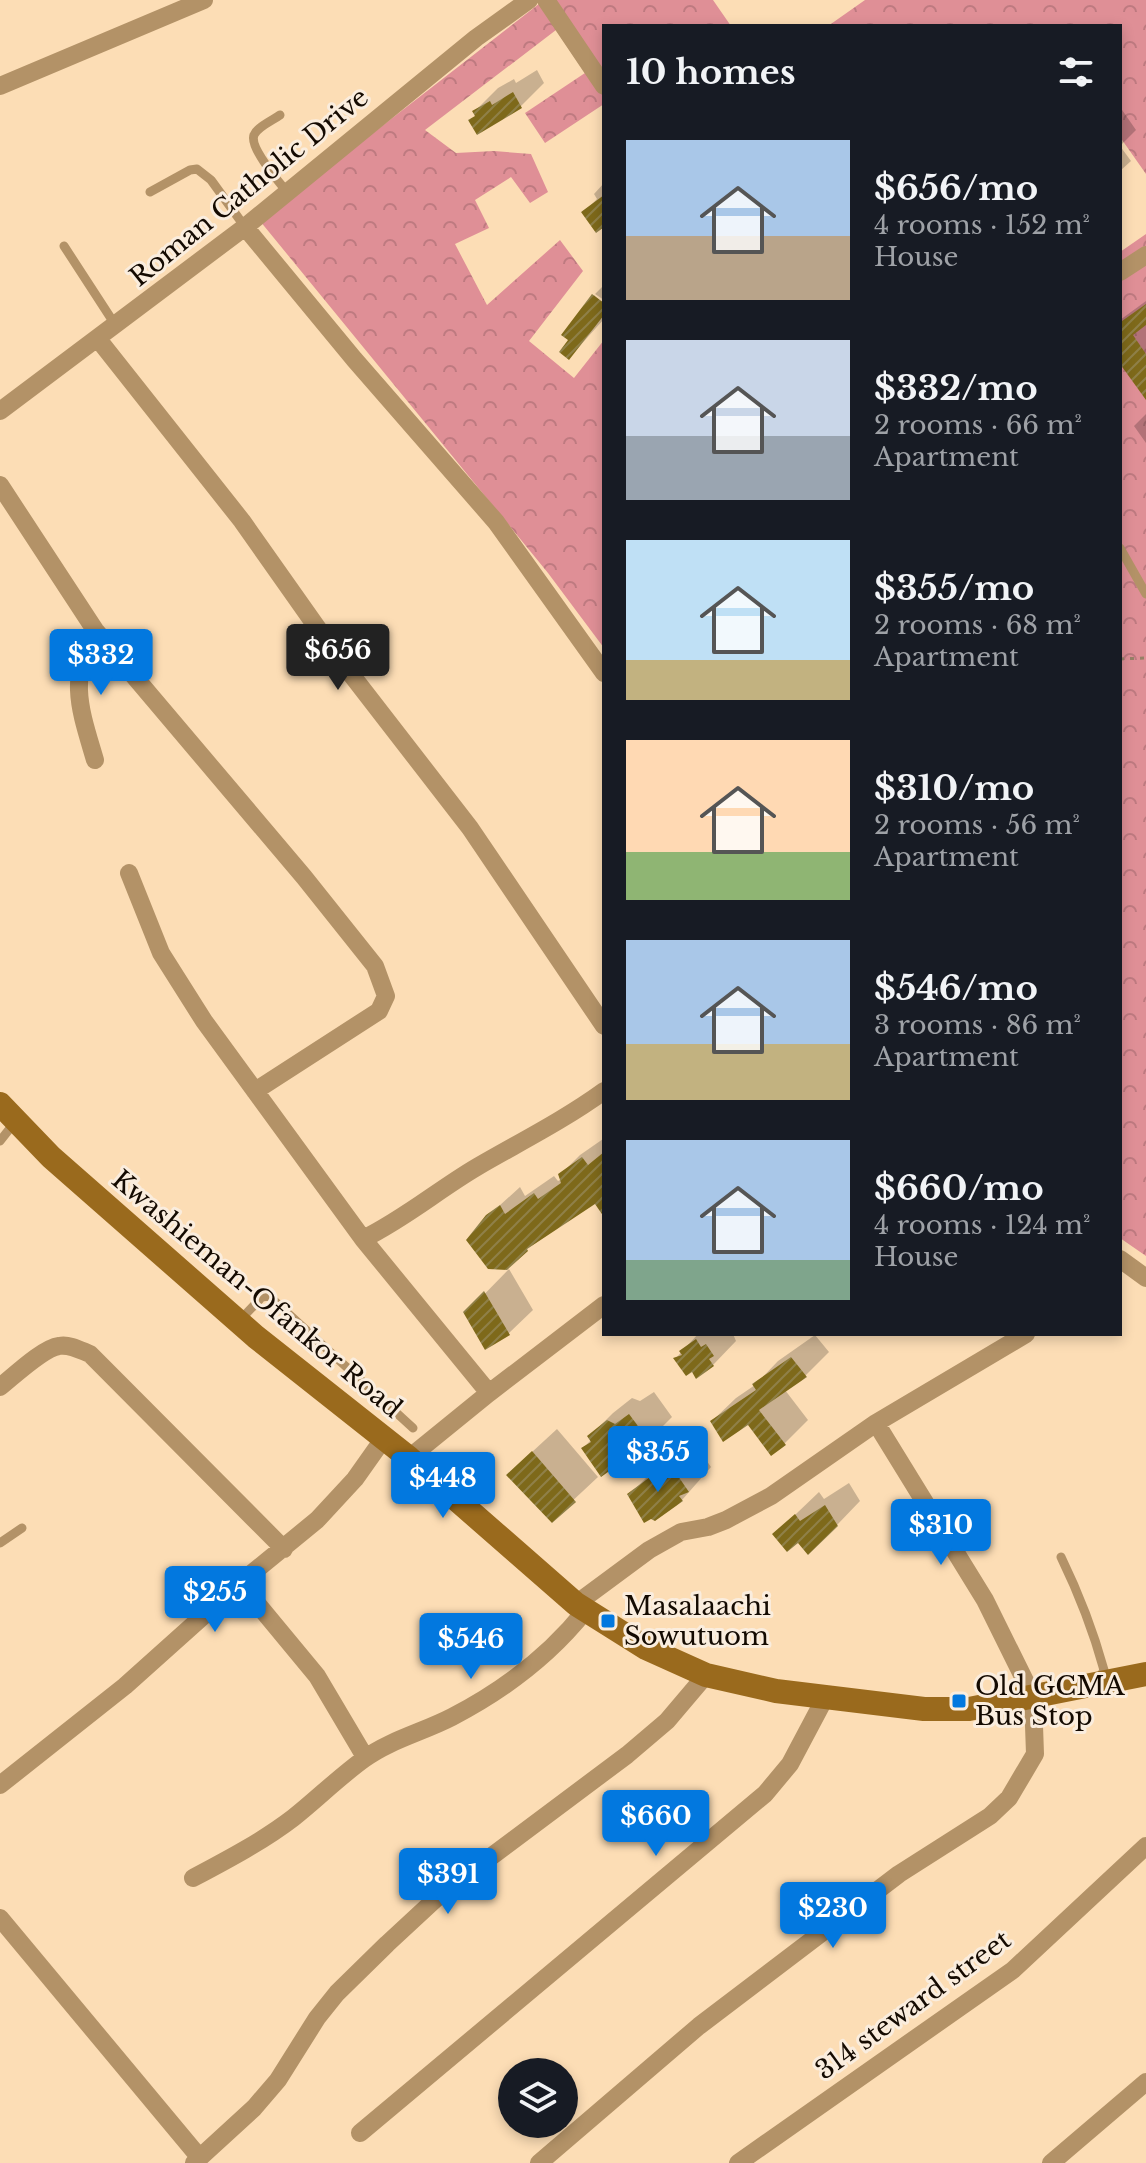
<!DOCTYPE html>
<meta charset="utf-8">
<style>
body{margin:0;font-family:"Libre Baskerville",serif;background:#20242c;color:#f1f3f6;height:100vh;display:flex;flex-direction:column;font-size:30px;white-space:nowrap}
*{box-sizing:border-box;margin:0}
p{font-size:26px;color:#9ea1a6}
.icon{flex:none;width:44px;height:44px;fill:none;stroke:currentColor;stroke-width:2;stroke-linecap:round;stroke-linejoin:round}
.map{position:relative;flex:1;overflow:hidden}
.side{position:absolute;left:602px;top:24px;width:520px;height:1312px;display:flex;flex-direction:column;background:#171b24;border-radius:0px;box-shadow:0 4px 12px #0003}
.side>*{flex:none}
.controls{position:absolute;left:498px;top:2058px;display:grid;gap:16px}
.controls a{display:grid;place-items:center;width:80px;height:80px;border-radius:50%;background:#171b24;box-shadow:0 4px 12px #0003;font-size:40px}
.price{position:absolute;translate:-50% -68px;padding:0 18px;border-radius:8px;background:#0278df;color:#fff;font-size:26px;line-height:52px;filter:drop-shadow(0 2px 4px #0008)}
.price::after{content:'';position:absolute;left:50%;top:48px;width:24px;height:18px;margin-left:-12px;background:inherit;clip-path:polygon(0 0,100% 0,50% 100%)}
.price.selected{background:#222;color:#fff}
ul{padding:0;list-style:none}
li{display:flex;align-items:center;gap:24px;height:200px;padding:0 24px}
li span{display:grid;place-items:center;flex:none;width:224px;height:160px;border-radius:0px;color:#555}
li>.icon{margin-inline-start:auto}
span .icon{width:96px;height:96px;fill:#fffc;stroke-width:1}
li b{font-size:34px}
h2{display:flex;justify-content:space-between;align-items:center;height:96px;padding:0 24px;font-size:34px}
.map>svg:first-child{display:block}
.forest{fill:url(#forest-crowns)}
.shadow{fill:#0003}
.building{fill:url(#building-hatch)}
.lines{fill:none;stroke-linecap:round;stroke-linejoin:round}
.path{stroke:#978167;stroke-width:3;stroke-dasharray:4 6;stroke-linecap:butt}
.lane{stroke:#b39267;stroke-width:9}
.street{stroke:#b39267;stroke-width:18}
.secondary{stroke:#9a6a1d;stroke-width:24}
.poi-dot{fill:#0278df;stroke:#faedde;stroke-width:3}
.labels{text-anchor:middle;stroke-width:6;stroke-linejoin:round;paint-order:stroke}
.street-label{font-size:26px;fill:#140a01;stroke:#faedde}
.poi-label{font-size:26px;fill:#140a01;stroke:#faedde;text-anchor:start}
</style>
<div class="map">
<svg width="1146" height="2163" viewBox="0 0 1146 2163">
<defs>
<pattern id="forest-crowns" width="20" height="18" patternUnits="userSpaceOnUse" patternTransform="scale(2)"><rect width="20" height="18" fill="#df8f96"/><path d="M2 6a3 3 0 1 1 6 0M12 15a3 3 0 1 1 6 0" fill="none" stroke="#be7a80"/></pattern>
<pattern id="building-hatch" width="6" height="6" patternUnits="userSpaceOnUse" patternTransform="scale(2)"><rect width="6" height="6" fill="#7e691a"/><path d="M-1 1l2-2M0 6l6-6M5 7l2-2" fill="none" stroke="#8f8048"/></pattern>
</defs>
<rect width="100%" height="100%" fill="#fcddb5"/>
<!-- forest -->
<path class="forest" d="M544 0H713L731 26H604V104L545 143 525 113 585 73 556 30 425 130 456 153 494 151 531 154 548 192 530 203 511 177 475 200 489 228 455 244 487 305 560 240 583 271 529 341 574 378 604 340V648L548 573 260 221Z
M865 0H1146V174L1120 137V26H828Z
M1146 234V1256L1120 1238V252Z"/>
<!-- shadow -->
<path class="shadow" d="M537 70 544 83 521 106 478 132 474 112 498 88 514 79 516 83Z
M1120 107 1136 130 1120 146 1131 161 1120 171Z
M604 183V225L584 212 597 199 594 194Z
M604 285V300L595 294Z
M594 295 604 305V319L569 358 571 340 563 334Z
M1146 301V397L1120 361V320Z
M1146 414V443L1134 426Z
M603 1139 604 1213 596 1201 527 1249 488 1216 520 1187 525 1196 554 1176 558 1181 562 1179 560 1175 580 1155Z
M509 1269 533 1310 509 1333 486 1347 466 1313Z
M698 1334H733L736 1341 713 1365 676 1358Z
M815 1335 829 1352 806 1375 785 1390 808 1420 784 1444 748 1422 712 1421 736 1398 755 1385 778 1361Z
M654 1392 672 1417 648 1441 583 1448 592 1439 590 1436 613 1413 632 1398 640 1401Z
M557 1429 598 1477 552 1520 532 1452Z
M693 1441 711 1467 682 1500 629 1495 653 1471Z
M849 1483 860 1501 837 1525 798 1541 774 1535 819 1492 824 1499Z"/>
<!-- building -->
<path class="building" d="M513 92 522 108 477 135 468 120 475 116 472 111 490 101 492 105Z
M604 195V227L596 233 581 212Z
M592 294 604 303V315L569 360 559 352 568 340 561 335Z
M1146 304V325L1133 335 1146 354V400L1120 364V318L1122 321Z
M604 1152V1217L595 1204 527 1249 528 1251 507 1270 488 1269 466 1240 486 1215 500 1205 505 1214 534 1193 538 1199 561 1183 558 1174 582 1157 588 1165Z
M484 1291 510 1335 485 1350 463 1312Z
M696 1339 701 1347 706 1344 714 1356 709 1359 714 1366 696 1379 692 1372 686 1376 673 1358 682 1355 679 1351Z
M791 1357 807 1377 759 1410 786 1445 771 1456 748 1425 723 1442 710 1421 756 1390 752 1384Z
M629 1414 650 1442 601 1477 581 1448 591 1442 587 1436 607 1420 615 1424Z
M532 1451 576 1502 552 1523 506 1475Z
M669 1463 689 1492 679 1496 683 1501 655 1521 651 1519 644 1523 627 1494Z
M825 1505 838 1526 808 1555 798 1543 787 1552 772 1534 795 1514 800 1521Z"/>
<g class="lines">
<!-- path -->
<path class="path" d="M1120 659 1146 658"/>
<!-- lane -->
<path class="lane" d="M280 115C273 120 257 127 254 135 249 147 279 182 287 192
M150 192 190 170 197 169 211 180 245 227
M64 246 116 326
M1120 548 1146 594
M0 1141 15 1122
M241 1319 262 1297 269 1296 413 1428
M0 1543 22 1528
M1061 1557C1079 1594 1093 1630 1104 1670L1099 1679"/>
<!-- street -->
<path class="street" d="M546 0 604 86
M0 86 204 0
M245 227 354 359 496 522 604 673
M1120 272 1146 255
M98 339 242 521 340 660 470 828 604 1026
M0 411 245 227 476 38 529 0
M0 485 95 630 304 877 375 966 386 996 379 1011 255 1091
M95 630C68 680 80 709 95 760
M129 873 161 953 204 1021 363 1239 489 1393
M363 1239C404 1219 438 1190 477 1167 520 1142 564 1120 604 1091
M1120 1259 1146 1278
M0 1387C14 1376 43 1348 59 1346 70 1344 80 1350 90 1354L284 1549
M409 1458 489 1393 604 1305
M240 1583 317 1676 365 1757
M576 1604 649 1550 681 1532 708 1527 726 1520 771 1496 876 1423 1026 1334
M0 1785 125 1686 240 1583 317 1520 355 1479 384 1438
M193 1878C227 1860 263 1841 293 1818 317 1799 339 1777 364 1759 390 1740 423 1732 452 1717 504 1690 549 1656 585 1611
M0 1918 200 2158
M360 2133 765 1794 790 1764 825 1698
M194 2163 254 2108 278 2080 317 2018 337 1993 387 1944 441 1894 627 1755 667 1721 706 1675
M539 2163 699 2026 899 1874 990 1816 1009 1798 1035 1754 1033 1697 985 1600 876 1423
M738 2163 1013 1970 1146 1846
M1051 2163 1146 2082"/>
<!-- secondary -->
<path class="secondary" d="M0 1104 51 1157 256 1337 409 1458 576 1604 646 1648 706 1675 776 1691 924 1709H969L1146 1674"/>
</g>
<!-- markers -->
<g class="poi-dot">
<rect x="600" y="1613" width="16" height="16" rx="4"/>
<rect x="951" y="1693" width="16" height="16" rx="4"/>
</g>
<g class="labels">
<!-- street labels -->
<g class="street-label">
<text transform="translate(249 187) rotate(-39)" y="9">Roman Catholic Drive</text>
<text transform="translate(257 1294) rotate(40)" y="9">Kwashieman-Ofankor Road</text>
<text transform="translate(913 2005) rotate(-36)" y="9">314 steward street</text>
</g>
<!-- poi labels -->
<g class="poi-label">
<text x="624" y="1615">Masalaachi<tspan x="624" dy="30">Sowutuom</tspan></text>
<text x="975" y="1695">Old GCMA<tspan x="975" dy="30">Bus Stop</tspan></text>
</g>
</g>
</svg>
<div class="controls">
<a><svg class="icon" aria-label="layers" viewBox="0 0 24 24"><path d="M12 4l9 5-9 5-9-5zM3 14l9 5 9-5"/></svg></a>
</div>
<b class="price selected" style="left:338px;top:692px">$656</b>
<b class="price" style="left:101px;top:697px">$332</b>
<b class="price" style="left:658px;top:1494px">$355</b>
<b class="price" style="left:443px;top:1520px">$448</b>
<b class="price" style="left:941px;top:1567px">$310</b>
<b class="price" style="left:215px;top:1634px">$255</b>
<b class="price" style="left:471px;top:1681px">$546</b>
<b class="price" style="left:656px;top:1858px">$660</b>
<b class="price" style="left:448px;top:1916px">$391</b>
<b class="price" style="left:833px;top:1950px">$230</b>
<section class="side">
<h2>10 homes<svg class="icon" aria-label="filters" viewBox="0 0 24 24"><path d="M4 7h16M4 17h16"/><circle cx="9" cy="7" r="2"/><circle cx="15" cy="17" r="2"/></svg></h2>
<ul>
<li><span style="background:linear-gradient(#a9c7e8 60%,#b9a48a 0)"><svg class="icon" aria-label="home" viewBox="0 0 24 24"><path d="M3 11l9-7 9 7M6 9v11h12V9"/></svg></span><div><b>$656/mo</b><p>4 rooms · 152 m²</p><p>House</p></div></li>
<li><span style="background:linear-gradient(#c9d6e8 60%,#9aa5b1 0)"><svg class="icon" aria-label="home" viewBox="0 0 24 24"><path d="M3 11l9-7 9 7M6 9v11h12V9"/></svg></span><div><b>$332/mo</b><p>2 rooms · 66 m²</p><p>Apartment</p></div></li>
<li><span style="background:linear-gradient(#bfe0f5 75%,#c2b280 0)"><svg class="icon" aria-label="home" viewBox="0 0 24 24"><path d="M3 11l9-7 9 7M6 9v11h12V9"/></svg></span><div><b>$355/mo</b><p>2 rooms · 68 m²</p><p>Apartment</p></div></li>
<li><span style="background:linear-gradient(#ffd9b3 70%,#8fb573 0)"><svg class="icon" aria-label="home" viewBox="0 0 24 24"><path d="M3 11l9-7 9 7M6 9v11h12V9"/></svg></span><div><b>$310/mo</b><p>2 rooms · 56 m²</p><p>Apartment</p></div></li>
<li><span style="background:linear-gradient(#a9c7e8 65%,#c2b280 0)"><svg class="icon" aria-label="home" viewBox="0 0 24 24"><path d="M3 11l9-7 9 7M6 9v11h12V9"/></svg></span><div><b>$546/mo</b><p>3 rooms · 86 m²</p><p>Apartment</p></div></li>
<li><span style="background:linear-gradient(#a9c7e8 75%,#7fa58c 0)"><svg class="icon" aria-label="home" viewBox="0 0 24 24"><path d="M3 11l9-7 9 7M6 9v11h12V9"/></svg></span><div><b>$660/mo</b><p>4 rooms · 124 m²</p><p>House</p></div></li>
</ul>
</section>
</div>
